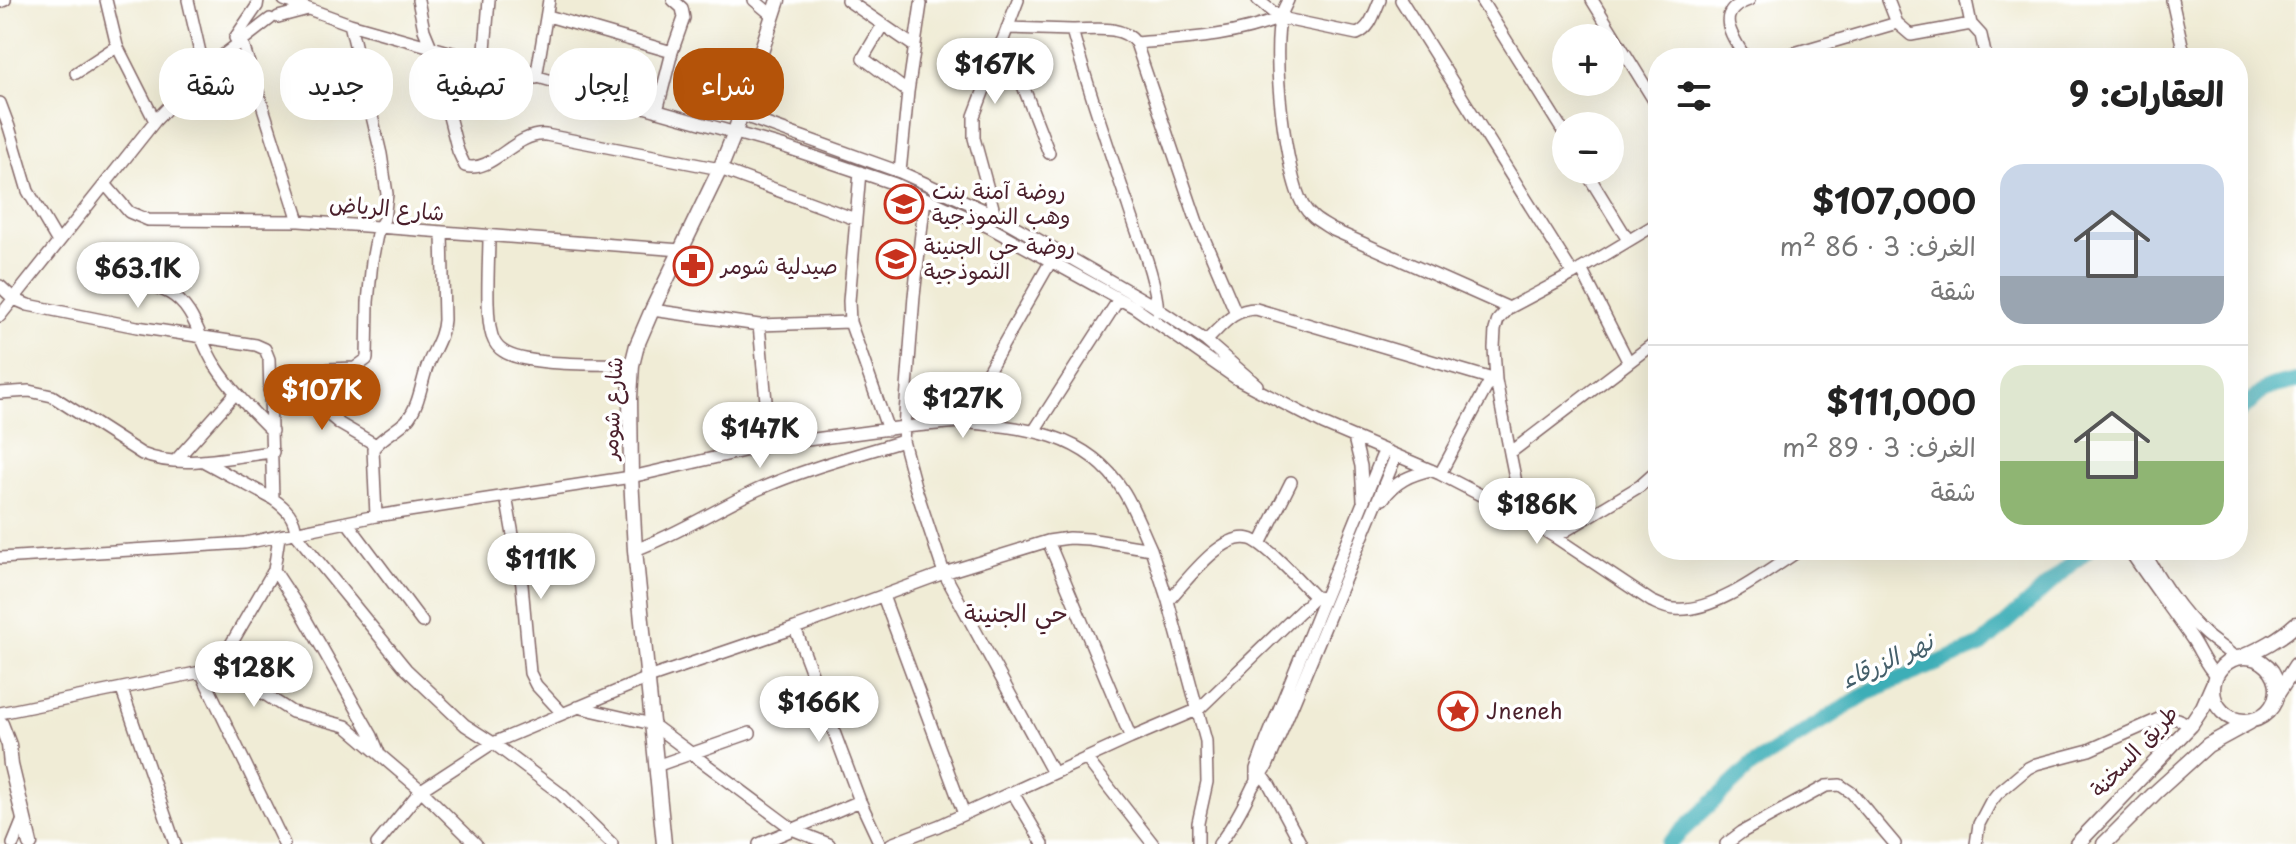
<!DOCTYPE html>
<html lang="ar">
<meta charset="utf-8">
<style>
body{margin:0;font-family:"Playpen Sans","Playpen Sans Arabic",sans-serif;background:#f6f6f6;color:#222;direction:rtl;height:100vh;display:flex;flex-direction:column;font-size:30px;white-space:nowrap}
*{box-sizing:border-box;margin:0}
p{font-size:26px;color:#767676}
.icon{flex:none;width:44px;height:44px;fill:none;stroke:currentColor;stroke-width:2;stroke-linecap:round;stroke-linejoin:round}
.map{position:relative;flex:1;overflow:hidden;direction:ltr}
.sheet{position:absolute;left:1648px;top:48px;width:600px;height:512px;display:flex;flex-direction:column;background:#fff;border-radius:32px;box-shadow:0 8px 32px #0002;direction:rtl}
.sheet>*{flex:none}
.top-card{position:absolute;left:24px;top:48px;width:760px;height:72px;direction:rtl;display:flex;gap:16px}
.buttons{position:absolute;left:1552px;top:24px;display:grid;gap:16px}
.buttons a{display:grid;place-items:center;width:72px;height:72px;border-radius:50%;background:#fff;box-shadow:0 8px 32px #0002;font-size:40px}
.price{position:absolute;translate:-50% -68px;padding:0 18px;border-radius:28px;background:#fff;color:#222;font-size:26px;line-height:52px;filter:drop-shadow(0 2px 4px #0008)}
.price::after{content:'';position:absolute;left:50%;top:48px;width:24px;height:18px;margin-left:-12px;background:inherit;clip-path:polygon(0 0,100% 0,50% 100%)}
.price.on{background:#b45309;color:#fff}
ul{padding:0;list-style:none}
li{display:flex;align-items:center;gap:24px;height:200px;padding:0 24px}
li+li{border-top:2px solid #e0e0e0}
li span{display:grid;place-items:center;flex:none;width:224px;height:160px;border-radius:24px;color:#555}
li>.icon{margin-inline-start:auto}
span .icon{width:96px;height:96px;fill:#fffc;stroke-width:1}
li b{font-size:34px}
h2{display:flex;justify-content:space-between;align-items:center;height:96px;padding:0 24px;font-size:34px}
.pill{padding:0 28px;border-radius:32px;background:#fff;box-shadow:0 8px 32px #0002;font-size:28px;line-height:72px}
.pill.on{background:#b45309;color:#fff}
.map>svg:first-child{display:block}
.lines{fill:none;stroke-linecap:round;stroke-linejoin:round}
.river{stroke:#3daeb7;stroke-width:16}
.minor-casing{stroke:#846767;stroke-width:14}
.major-casing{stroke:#846767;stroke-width:17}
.minor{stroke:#fff;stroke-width:11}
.major{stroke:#fff;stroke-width:14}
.labels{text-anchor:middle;stroke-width:7;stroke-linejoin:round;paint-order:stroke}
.poi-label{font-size:22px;fill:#4a1f2b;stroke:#fff;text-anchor:start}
.street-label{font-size:22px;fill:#4a1f2b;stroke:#fff}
.neighbourhood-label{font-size:24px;fill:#4a1f2b;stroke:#fff}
.water-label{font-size:24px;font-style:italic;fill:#445f6a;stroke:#fff}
</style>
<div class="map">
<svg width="2296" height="844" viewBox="0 0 2296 844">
<rect width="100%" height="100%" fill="#fff"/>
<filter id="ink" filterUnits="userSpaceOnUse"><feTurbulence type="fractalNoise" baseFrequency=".0125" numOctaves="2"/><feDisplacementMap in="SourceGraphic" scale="16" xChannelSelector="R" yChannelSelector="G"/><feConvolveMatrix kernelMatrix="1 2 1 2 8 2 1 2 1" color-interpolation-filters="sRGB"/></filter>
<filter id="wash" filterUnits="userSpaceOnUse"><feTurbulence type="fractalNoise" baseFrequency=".006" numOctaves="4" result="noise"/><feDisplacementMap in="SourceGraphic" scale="32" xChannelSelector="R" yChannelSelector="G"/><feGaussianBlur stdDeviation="1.8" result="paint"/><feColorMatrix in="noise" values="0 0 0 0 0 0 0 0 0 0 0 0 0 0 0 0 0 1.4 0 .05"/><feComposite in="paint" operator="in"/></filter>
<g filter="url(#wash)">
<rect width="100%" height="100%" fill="#f0ecd6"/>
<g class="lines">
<!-- river -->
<path class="river" d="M2238 414 2266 388 2296 381
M1668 844 1751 766 1872 690 1982 645 2087 550"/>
</g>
</g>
<g filter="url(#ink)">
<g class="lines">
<!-- minor casing -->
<g class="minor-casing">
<path id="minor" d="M106 0 117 46 155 121
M188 0 204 70
M284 0 350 24 782 146 895 184 925 198 989 227 1134 307 1237 379 1323 424 1440 474 1523 517 1555 537 1651 601C1658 604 1666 609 1675 609 1715 613 1767 571 1800 550
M418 0 424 30 431 47 458 151 465 166C493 174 514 132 546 135L720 169 855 219
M754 0 773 16
M847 0 914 46
M1258 0 1280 18 1357 34C1371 28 1374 13 1380 0
M1288 0C1286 5 1282 11 1281 17 1271 51 1285 174 1303 205 1310 217 1320 222 1331 229L1509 308
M1401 0 1573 274
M1481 0 1566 136
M1592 0 1658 107
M1888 0 1897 23 1911 35 1971 24 1981 35 1986 58
M1966 0 1971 24
M2172 0 2185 58
M0 2 5 0
M548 16 672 52
M278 17 308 9
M882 26 863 58 908 92
M1007 28 1072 30C1088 89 1108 147 1128 205 1139 240 1155 274 1158 311
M1072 30C1093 30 1122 24 1136 43L1197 222 1236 313
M239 32 299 221
M235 38 257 6 258 0
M1002 41 1013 60 1049 153
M1136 43C1185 39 1234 37 1280 18
M1745 58C1732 34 1713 13 1749 0
M1777 58 1897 23
M484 62 489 0
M76 73 117 46
M536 78 549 0
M0 103 9 127 28 191 58 242
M657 111 672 52 684 18 682 8 673 0
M741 115 900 172 995 215 1149 303 1206 341 1257 385
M1585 170 1628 240
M900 172 908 92 921 4
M105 184 129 212 148 220 299 221 681 250
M925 198 914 296 903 441 915 486 944 573 1053 773
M995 215 974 138V116L1018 0
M489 236C489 262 485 314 492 336 494 342 498 348 503 351 526 367 602 363 632 365
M1051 261 959 422C1023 427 1087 432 1124 492 1135 510 1142 530 1151 549
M1581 269 1628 361
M107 281C127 283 151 283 169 293 196 308 199 341 215 365 231 390 251 410 272 431
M0 286 14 299 28 305 137 327 256 345 265 349 269 359 273 499
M652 310 759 325 850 322 849 301 860 172
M0 316 155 121 204 70 270 19
M850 322 888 430
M759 325 770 445
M1206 341C1222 326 1233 309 1256 309L1496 380
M292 384 340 424 376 445
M269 390 309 381 329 369 355 368 367 359 368 302 372 261 378 229 384 219 387 194 381 154 350 24
M0 393 29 391 52 396 142 454C181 470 232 456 273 452
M1034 431 1119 299
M1354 438 1361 466 1363 500
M1510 453 1496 380 1494 348 1495 330 1498 320 1509 308 1573 274 1658 223
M177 459 235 394
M203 461 273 499C286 508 295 517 296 534L406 669 465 725 493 743 561 794 612 844
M1440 474 1491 379
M506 496 522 585 530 673 536 685 562 713
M1383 499C1396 481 1410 475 1431 470
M376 516 373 449C382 436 397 431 407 420 419 406 421 384 427 367 433 350 443 338 444 320L442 233
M1523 517 1510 453 1658 340
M347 522 422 622
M1555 537 1640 486 1658 470
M1048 541 1131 738
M1260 544 1291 482
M635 550C678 534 716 509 757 490 804 469 854 456 903 441
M2129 550C2149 580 2171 609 2192 639 2200 651 2205 665 2216 676
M2143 550C2160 579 2179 611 2205 634 2215 643 2226 649 2235 658
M0 558 245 543 376 516 631 477 770 445 904 427 959 422
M274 570 301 611 372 736 379 753
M883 596 964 814
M1168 601C1185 583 1222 531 1250 539 1266 543 1302 584 1315 597L1323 598
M795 628 860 801 880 844
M216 670 274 570 279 537
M201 672 284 844
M122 690 175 844
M577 707 652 724 794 830 829 844
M0 713 201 672 216 670 229 671 292 712 346 726 421 790 476 844
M1086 758 1153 844
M656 766 750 733
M1260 772 1269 784 1301 844
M1256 782V769L1267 739 1384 451
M1013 793 1043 844
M13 844 24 817
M377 844 421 790 493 743 648 678 795 628 944 573 1048 541 1069 538 1089 539 1151 549 1168 601 1206 741 1207 782 1198 823V844
M759 844 860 801
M891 844 938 826 1131 738 1199 709 1315 597
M1219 844C1233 826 1243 807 1253 786 1258 779 1264 773 1268 764L1396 456
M1726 844 1742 832 1826 786 1840 785 1852 793 1895 844
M1976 844 1979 824 1990 803 1997 794 2028 768 2036 764 2089 750 2161 718 2177 719 2191 725"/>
</g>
<!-- major casing -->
<g class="major-casing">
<path id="major" d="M2242 657C2262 648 2280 639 2296 624
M2213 689a32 32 0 1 1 64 0a32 32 0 1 1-64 0Z
M2276 696 2296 665
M1 724 9 745 11 765 30 844
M664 844 635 550 631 477 630 397 632 365 637 345 652 310 720 169 735 132 778 0
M2077 844 2191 725 2203 707 2214 682
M2104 844 2156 792 2208 745 2250 722"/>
</g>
<!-- minor -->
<use href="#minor" class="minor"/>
<!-- major -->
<use href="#major" class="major"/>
</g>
</g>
<!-- icons -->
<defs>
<g id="school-ring" transform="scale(2)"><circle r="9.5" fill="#fff" stroke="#c8321e" stroke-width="1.5"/><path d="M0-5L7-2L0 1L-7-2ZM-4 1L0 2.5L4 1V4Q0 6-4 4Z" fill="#c8321e"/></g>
<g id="pharmacy-ring" transform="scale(2)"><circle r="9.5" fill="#fff" stroke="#c8321e" stroke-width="1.5"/><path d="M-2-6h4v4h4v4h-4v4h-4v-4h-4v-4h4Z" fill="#c8321e"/></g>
<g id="sight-ring" transform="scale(2)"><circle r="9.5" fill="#fff" stroke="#c8321e" stroke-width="1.5"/><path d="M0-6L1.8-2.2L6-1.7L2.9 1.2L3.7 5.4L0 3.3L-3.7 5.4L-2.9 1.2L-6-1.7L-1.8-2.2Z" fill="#c8321e"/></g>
</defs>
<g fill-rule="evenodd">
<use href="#school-ring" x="904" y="204"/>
<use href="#school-ring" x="896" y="259"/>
<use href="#pharmacy-ring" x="693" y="266"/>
<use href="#sight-ring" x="1458" y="711"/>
</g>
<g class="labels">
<!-- poi labels -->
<g class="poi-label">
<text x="932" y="199">روضة آمنة بنت<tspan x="932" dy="25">وهب النموذجية</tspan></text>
<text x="924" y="254">روضة حي الجنينة<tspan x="924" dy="25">النموذجية</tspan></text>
<text x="721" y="274">صيدلية شومر</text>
<text x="1486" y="719">Jneneh</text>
</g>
<!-- street labels -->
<g class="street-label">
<text transform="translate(387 208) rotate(5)" y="8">شارع الرياض</text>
<text transform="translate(612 408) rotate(-87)" y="8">شارع شومر</text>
<text transform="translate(2134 751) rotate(-47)" y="8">طريق السخنة</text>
</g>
<!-- neighbourhood labels -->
<g class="neighbourhood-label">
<text x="1016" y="622">حي الجنينة</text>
</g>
<!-- water labels -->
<g class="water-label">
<text transform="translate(1887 661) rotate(-25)" y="8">نهر الزرقاء</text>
</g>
</g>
</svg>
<div class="buttons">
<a>+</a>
<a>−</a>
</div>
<b class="price" style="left:995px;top:106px">$167K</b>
<b class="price" style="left:138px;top:310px">$63.1K</b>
<b class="price on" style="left:322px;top:432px">$107K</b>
<b class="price" style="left:963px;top:440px">$127K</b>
<b class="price" style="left:760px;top:470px">$147K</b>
<b class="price" style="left:1537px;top:546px">$186K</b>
<b class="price" style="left:541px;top:601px">$111K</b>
<b class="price" style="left:254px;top:709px">$128K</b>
<b class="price" style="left:819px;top:744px">$166K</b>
<div class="top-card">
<a class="pill on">شراء</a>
<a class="pill">إيجار</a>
<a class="pill">تصفية</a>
<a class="pill">جديد</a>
<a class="pill">شقة</a>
</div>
<section class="sheet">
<h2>العقارات: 9<svg class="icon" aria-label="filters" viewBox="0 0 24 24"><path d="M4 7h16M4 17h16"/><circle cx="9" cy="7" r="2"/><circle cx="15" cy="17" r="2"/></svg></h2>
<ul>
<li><span style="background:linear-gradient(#c9d6e8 70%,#9aa5b1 0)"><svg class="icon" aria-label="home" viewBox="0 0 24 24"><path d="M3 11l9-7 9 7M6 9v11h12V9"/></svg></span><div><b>$107,000</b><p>الغرف: 3 · 86 m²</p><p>شقة</p></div></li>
<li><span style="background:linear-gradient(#dfe7d0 60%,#8fb573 0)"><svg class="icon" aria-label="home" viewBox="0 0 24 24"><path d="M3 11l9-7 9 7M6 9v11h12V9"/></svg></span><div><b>$111,000</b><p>الغرف: 3 · 89 m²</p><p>شقة</p></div></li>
</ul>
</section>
</div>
